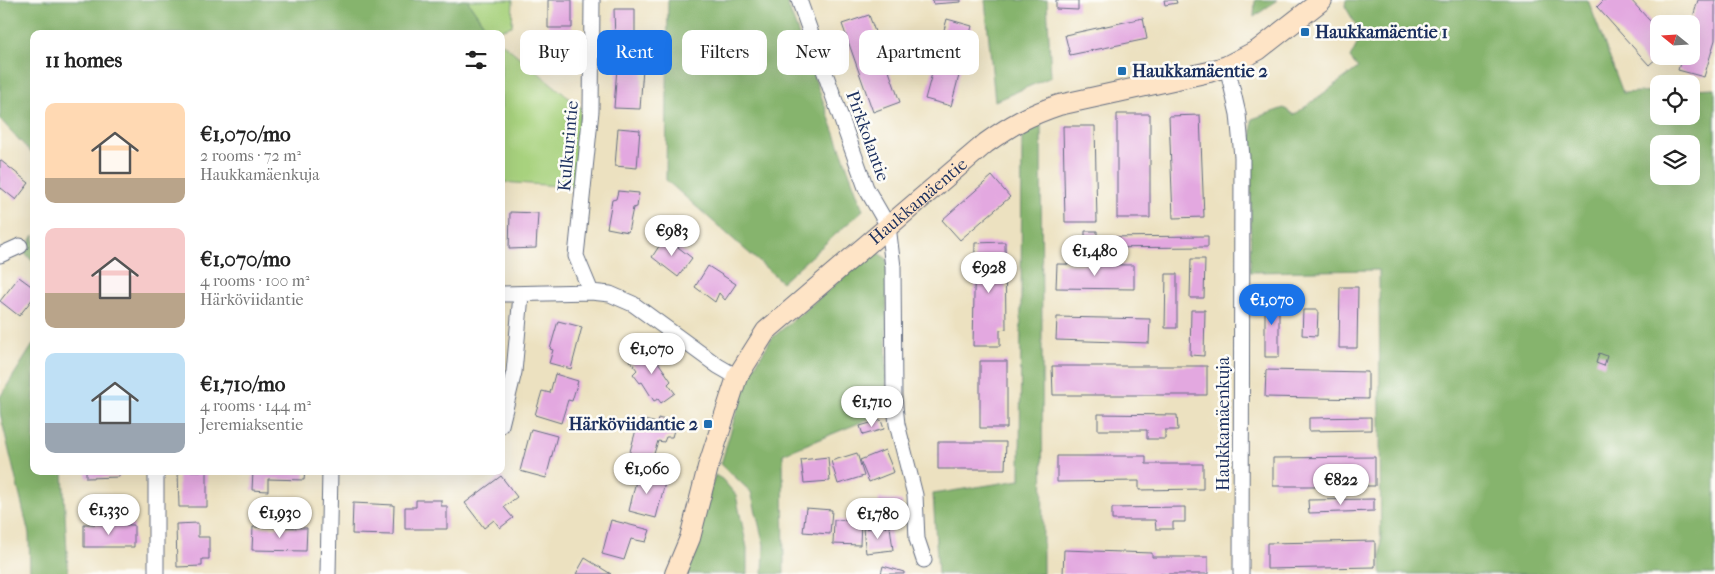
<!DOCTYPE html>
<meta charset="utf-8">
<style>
body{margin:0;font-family:"IM FELL French Canon",serif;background:#f6f6f6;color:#222;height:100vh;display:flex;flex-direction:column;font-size:19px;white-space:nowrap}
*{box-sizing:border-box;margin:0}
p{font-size:16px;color:#767676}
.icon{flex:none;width:28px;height:28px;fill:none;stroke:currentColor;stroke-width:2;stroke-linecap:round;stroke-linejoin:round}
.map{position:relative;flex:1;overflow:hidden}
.panel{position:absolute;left:30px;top:30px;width:475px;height:445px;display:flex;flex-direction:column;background:#fff;border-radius:10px;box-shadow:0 5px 20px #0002}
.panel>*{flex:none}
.guide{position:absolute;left:520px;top:30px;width:475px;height:45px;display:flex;gap:10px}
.needle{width:32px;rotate:288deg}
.fabs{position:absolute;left:1650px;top:15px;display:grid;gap:10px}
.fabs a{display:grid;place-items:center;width:50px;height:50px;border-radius:10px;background:#fff;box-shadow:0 5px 20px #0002;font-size:25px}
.price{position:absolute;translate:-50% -42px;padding:0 11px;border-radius:18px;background:#fff;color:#222;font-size:16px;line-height:32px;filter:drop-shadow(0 1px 2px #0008)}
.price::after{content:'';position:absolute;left:50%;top:30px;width:15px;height:11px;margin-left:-8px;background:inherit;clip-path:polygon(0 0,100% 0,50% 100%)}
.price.on{background:#1a73e8;color:#fff}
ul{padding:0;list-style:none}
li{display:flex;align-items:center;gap:15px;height:125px;padding:0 15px}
li span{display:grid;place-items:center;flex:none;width:140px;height:100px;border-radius:10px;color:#555}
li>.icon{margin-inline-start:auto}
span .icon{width:60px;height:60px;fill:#fffc;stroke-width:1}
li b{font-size:21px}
h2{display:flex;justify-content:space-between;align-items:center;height:60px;padding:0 15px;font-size:21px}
.tag{padding:0 18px;border-radius:10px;background:#fff;box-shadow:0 5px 20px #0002;font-size:18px;line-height:45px}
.tag.on{background:#1a73e8;color:#fff}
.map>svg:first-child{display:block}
.green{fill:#a8d27e;stroke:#62806e}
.forest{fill:#86b46d;stroke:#507266;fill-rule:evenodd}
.building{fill:#e3a8e0}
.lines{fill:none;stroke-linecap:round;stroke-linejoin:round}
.street-casing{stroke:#646d80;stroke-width:17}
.secondary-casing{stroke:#646d80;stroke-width:22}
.street{stroke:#fff;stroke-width:15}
.secondary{stroke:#fee4c6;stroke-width:20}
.poi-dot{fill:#1f6fb2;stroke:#fdfcf7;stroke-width:2}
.labels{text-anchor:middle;stroke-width:5;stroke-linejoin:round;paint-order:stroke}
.poi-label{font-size:18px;font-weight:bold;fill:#1b2f5e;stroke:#fdfcf7;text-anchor:start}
.street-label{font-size:18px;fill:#1b2f5e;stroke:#fdfcf7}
</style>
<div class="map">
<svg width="1715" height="574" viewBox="0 0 1715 574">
<rect width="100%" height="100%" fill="#fdfcf7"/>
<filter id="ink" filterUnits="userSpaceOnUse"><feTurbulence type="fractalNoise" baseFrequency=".02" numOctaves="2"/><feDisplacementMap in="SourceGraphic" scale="10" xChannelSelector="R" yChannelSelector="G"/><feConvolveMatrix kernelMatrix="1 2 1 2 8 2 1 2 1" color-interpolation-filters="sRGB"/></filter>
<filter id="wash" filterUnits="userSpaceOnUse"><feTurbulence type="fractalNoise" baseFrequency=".0096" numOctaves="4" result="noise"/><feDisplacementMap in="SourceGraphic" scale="20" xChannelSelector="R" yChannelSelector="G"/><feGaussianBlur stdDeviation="1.12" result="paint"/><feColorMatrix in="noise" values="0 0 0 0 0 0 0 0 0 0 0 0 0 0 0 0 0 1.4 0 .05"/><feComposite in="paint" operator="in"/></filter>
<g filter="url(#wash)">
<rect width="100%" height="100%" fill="#ece1c0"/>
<!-- green -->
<path class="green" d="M467 0H513L512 26 487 34 489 32Z
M501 42 581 108 577 152 575 187 501 182Z"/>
<!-- forest -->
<path class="forest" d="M0 0H467L489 32 487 34H34V156L0 119Z
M668 0H786L863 210 782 282 666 180Z
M985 0H1047L1051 77 995 101Z
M1255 0H1277L1254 17Z
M1346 0H1588L1623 93 1659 91V116H1691V89L1715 88V574H1381L1379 270 1250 272 1252 119 1284 108 1294 115 1358 68 1350 58 1362 35 1345 6ZM1659 144H1691V176H1659Z
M1041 120 1043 574H938L933 494 1020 480 1022 128Z
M34 235V263L24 252Z
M875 251 887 259 886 412 783 454 784 574H763L764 545 751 492 721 464 746 380 772 338Z
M34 343V471H63L68 574H30L29 534 0 413V397Z
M715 475 722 479 736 495 747 548V574H682Z"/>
<g id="blocks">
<!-- building -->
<path class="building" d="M548 0H572V28H548Z
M932 0H961V2L933 4Z
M1056 0H1078V10L1056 9Z
M1164 0H1176L1177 3 1165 5Z
M1604 0H1631L1659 31V56L1649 65 1597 7Z
M1698 0H1715V40L1704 77 1678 70 1682 56H1691V24Z
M614 9H635V40H615Z
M869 15 900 102 873 112 842 24Z
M1143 18 1147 39 1070 55 1065 35Z
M947 19 972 26 951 106 925 99Z
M617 67 643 68 640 109 614 108Z
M1117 114H1150V218H1117Z
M1200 115 1204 217 1173 218 1169 116Z
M1063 126H1095L1097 222H1065Z
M618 128 640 130 637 168 615 166Z
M0 160 29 183 16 200 1 188 0 190Z
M992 176 1010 197 960 240 942 220Z
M618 191 639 193 637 207 633 208 628 232 607 228 612 200 616 199Z
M510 212 538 213 536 248 509 249Z
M1085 231H1097V237L1208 236V247L1085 248Z
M665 237 692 258 678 277 652 257Z
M1005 242 1006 329 1000 330V346H973L975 243Z
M1191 259H1205L1204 298H1190Z
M1057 264 1134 265V289L1056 288Z
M708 266 736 284 725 300 719 293 715 302 695 287Z
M1166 274H1177V328H1165Z
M19 277 34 288V297L19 316 0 301Z
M1340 287H1358L1357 348H1339Z
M1265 295H1279V357H1265Z
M1191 310H1205L1204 356 1190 355Z
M1303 310H1318L1317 336 1302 335Z
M1057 317 1150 319 1149 343 1056 340Z
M558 321 582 327 571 369 549 363 553 350 550 349Z
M647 346 671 381 668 384 675 393 661 403 658 399 654 401 642 382 640 383 633 374 637 370 628 358Z
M1599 353 1607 356 1604 366 1596 363Z
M980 361H1007V428H980Z
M1052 366H1207V395H1053Z
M1266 370 1368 372V399L1265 397Z
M555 374 578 381 572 401 568 400 561 423 535 415 542 391 550 393Z
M1098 414 1177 415 1178 430H1165V439H1147V430H1098Z
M1371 417V430L1309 431V418Z
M658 418 676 423 672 437H666L664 442 658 441 652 460 629 455 639 419 657 423Z
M881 420 884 429 863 435 860 426Z
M531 429 557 436 546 478 520 471Z
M938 442H1006L1005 469H938Z
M885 450 894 472 869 482 860 460Z
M857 453 864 476 838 484 831 461Z
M1057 456H1146V464H1203V489L1139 490V481L1057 482Z
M828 457 830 481 804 483 801 460Z
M1375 457V486H1273V458Z
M86 471H119V477L86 478Z
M178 471H207V507H179Z
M253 471H305L304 480 268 479V491L252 490Z
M638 472 666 479 656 518 629 511Z
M501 476 517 497 504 507 513 518 500 528 494 520 484 528 465 503Z
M879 498 902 501 900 515 878 512Z
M1374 499V511L1309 513 1308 500Z
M416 500H441V506H447V529H405V507H416Z
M353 503 394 505 393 535 352 534Z
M1185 507V522H1173V529H1156L1155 520H1112V508Z
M806 508 832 510 830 534 803 532Z
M611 520 650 530 646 542 631 539 624 560 602 554Z
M834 520 861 521 860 545 833 544Z
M198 523V537H209V559H202V566L177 567 176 524Z
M84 524 134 525V547H84Z
M890 526 893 550 866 553 863 529Z
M253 527 307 528 306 551 252 550Z
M1375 541V567L1267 569V543Z
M1064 550 1152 553V557H1208V574H1063Z
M585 558 611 574H576Z
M883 566 904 572V574H881Z"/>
</g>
</g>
<g filter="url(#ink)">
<use href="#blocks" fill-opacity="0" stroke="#646d80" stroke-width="1"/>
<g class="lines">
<!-- street casing -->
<g class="street-casing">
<path id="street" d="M799 0 866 188 888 226 893 267 894 397 897 424 915 495 917 539 924 560
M1227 66 1238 114 1242 157 1241 574
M0 255 20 246
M591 292 576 256 591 111 592 0
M501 294 591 292 610 294 633 304 718 366 737 377
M501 425 514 372 521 295
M156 574V471
M328 574 330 471"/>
</g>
<!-- secondary casing -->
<g class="secondary-casing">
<g id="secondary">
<path id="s1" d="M675 574 690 538 708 467 737 377 766 331 986 143C1011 125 1029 115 1059 105L1209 72 1227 66 1258 50 1322 0"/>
</g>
</g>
<!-- street -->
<use href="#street" class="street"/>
<!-- secondary -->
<use href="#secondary" class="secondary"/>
</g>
</g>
<!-- markers -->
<g class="poi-dot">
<rect x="1300" y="27" width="10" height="10" rx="2.5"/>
<rect x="1117" y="66" width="10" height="10" rx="2.5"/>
<rect x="703" y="419" width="10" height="10" rx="2.5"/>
</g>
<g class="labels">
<!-- poi labels -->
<g class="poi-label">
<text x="1315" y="38">Haukkamäentie 1</text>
<text x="1132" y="77">Haukkamäentie 2</text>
<text x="698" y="430" text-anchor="end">Härköviidantie 2</text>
</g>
<!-- street labels -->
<g class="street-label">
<text transform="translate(868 136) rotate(70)" y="6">Pirkkolantie</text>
<text transform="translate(568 146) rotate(-85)" y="6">Kulkurintie</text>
<text dy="6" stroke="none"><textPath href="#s1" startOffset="461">Haukkamäentie</textPath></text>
<text transform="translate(1223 424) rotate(-90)" y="6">Haukkamäenkuja</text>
</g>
</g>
</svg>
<div class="fabs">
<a><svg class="needle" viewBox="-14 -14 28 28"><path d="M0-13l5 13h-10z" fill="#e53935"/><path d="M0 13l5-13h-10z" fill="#767676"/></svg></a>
<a><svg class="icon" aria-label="locate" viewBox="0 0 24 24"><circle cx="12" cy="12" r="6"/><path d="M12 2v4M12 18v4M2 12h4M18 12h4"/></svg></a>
<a><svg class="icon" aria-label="layers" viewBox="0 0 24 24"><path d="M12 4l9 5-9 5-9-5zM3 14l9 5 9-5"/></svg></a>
</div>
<b class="price" style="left:672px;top:257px">€983</b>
<b class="price" style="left:1095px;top:277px">€1,480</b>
<b class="price" style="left:989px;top:294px">€928</b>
<b class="price on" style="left:1272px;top:326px">€1,070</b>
<b class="price" style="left:652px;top:375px">€1,070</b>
<b class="price" style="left:872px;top:428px">€1,710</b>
<b class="price" style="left:647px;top:495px">€1,060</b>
<b class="price" style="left:1341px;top:506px">€822</b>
<b class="price" style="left:109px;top:536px">€1,330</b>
<b class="price" style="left:280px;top:539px">€1,930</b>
<b class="price" style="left:878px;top:540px">€1,780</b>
<div class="guide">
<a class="tag">Buy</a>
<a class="tag on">Rent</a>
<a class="tag">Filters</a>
<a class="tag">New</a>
<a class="tag">Apartment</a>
</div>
<section class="panel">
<h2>11 homes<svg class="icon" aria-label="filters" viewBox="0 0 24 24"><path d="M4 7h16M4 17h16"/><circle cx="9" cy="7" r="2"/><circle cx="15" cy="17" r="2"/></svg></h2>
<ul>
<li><span style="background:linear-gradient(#ffd9b3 75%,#b9a48a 0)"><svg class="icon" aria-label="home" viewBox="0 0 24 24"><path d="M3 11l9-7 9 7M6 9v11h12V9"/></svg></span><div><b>€1,070/mo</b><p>2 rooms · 72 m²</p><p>Haukkamäenkuja</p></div></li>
<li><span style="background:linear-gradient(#f6c9c9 65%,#b9a48a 0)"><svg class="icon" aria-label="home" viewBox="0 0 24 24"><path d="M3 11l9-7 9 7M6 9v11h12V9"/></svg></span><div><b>€1,070/mo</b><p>4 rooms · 100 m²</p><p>Härköviidantie</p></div></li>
<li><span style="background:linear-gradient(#bfe0f5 70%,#9aa5b1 0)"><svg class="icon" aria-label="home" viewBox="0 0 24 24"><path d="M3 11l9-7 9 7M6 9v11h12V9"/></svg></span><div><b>€1,710/mo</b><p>4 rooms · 144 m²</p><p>Jeremiaksentie</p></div></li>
</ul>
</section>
</div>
